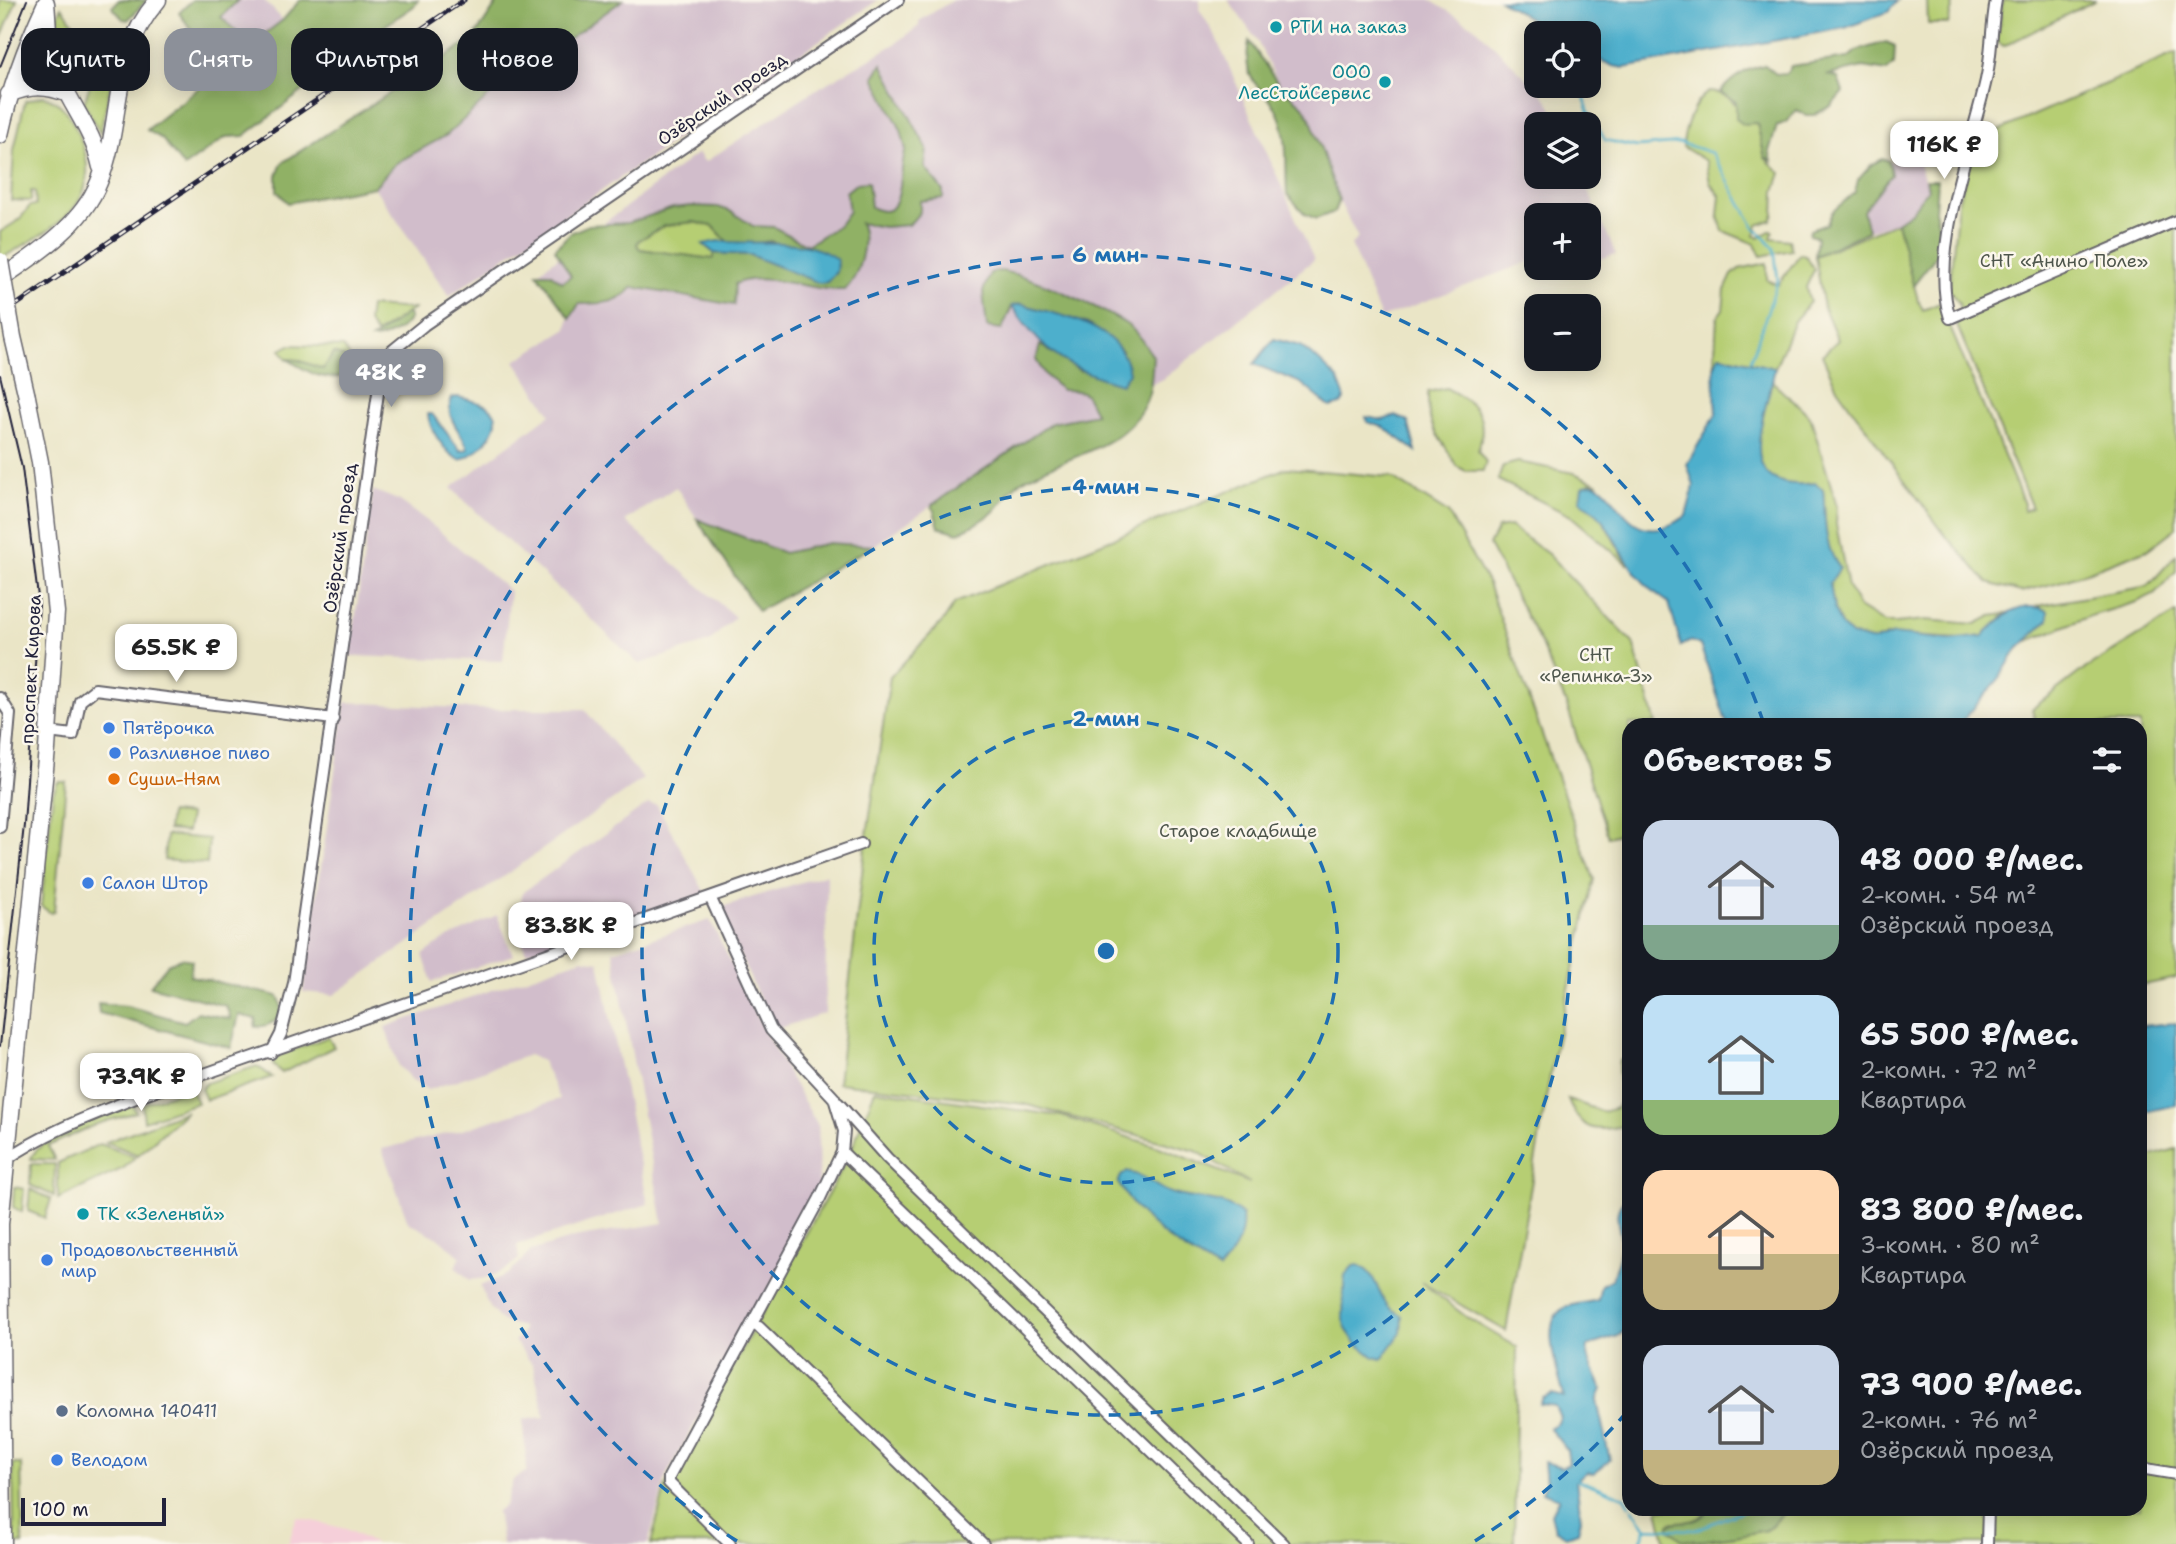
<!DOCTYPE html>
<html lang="ru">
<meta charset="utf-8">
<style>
body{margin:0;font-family:"Shantell Sans",sans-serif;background:#242831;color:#f1f3f6;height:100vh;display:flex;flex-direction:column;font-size:26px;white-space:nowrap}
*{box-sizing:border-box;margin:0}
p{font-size:23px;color:#9ea1a6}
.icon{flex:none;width:38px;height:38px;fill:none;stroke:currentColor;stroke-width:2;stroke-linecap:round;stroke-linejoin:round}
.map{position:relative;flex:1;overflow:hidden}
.panel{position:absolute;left:1622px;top:718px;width:525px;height:798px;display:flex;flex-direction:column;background:#171b24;border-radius:21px;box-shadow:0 4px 18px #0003}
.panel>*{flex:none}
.guide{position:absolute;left:21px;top:28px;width:665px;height:63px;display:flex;gap:14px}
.fabs{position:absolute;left:1524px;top:21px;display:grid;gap:14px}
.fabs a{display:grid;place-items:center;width:77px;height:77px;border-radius:14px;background:#171b24;box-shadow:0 4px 18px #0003;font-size:35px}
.scale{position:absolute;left:21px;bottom:18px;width:145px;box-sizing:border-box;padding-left:7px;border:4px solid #22223b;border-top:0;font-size:19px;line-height:24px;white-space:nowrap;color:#22223b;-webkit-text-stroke:5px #fbf7ec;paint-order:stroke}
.price{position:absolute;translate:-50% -60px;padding:0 16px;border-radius:14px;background:#fff;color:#222;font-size:23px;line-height:46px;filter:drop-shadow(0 2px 4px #0008)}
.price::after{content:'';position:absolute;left:50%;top:42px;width:21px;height:16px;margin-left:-10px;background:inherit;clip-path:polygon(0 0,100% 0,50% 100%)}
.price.selected{background:#8c9099;color:#fff}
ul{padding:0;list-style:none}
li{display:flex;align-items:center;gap:21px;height:175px;padding:0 21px}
li span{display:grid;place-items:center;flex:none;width:196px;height:140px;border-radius:21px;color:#555}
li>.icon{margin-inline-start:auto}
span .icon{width:84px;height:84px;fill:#fffc;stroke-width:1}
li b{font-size:30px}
h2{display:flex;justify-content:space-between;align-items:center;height:84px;padding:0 21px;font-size:30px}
.pill{padding:0 24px;border-radius:21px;background:#171b24;box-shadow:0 4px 18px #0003;font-size:24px;line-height:63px}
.pill.selected{background:#8c9099;color:#fff}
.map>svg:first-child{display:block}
.built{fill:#f5cfd9}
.industrial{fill:#d1bdcb}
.green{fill:#b6ce73;stroke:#6c7857;stroke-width:2}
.forest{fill:#90b165;stroke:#596a50;stroke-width:2;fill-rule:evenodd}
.water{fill:#4dafcc;stroke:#386884;stroke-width:2}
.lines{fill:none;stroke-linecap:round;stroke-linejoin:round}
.stream{stroke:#4dafcc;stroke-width:2.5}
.minor-casing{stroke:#68666c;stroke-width:14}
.secondary-casing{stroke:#68666c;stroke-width:19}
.minor{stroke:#fff;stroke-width:10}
.secondary{stroke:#fff;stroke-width:16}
.tram{stroke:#22223b;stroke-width:2}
.rail-casing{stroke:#22223b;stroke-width:5}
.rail{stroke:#fbf7ec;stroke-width:2.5;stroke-dasharray:8;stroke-linecap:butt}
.secondary-bridge-casing{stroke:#68666c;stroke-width:19;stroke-linecap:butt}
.secondary-bridge{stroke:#fff;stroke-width:16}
.ring{fill:none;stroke:#1f6fb2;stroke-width:3.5;stroke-dasharray:12 9}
.culture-dot{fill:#0f9aa8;stroke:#fbf7ec;stroke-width:2.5}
.shop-dot{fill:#3f7fe0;stroke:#fbf7ec;stroke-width:2.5}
.food-dot{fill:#e8710a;stroke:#fbf7ec;stroke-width:2.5}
.service-dot{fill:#5c6f8a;stroke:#fbf7ec;stroke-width:2.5}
.labels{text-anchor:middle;stroke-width:5;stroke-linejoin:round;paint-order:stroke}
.culture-label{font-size:18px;fill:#0d838f;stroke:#fbf7ec;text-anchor:start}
.street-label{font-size:18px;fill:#22223b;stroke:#fbf7ec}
.park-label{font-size:18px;fill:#4e564c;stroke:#fbf7ec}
.shop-label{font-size:18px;fill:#366cbe;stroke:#fbf7ec;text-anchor:start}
.food-label{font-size:18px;fill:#c56008;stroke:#fbf7ec;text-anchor:start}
.service-label{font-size:18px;fill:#4e5e75;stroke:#fbf7ec;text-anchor:start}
.centre{fill:#1f6fb2;stroke:#fbf7ec;stroke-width:3.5}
.ring-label{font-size:21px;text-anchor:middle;font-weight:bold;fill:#1f6fb2;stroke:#fbf7ec;stroke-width:5;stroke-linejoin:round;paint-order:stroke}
</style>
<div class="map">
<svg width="2176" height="1544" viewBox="0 0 2176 1544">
<rect width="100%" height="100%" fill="#fbf7ec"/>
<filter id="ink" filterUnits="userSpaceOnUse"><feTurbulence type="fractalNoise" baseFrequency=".0143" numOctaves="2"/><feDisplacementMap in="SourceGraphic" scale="14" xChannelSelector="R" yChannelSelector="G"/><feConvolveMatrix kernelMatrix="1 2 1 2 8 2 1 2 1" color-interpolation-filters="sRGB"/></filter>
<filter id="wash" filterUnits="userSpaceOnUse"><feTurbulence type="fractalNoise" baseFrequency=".00686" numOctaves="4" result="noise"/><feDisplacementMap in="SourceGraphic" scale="28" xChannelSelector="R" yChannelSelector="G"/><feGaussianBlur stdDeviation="1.57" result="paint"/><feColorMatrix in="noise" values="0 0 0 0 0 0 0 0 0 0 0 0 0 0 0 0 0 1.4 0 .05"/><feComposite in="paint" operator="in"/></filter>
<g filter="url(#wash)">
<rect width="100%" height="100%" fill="#eae5c6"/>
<!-- built -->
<path class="built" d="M297 1517 346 1529 375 1544H288Z"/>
<!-- industrial -->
<path class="industrial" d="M238 0H264L283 20 250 45 220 17Z
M623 0H878L449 296 374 187 396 163 447 135 490 95Z
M953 0H1200L1199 9 1215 35 1314 260 1166 377 1097 414 1052 423 873 546 758 611 676 487 625 521 735 617 709 642 639 664 451 488 551 414 515 361 567 329 569 318 537 273 698 153 705 162 810 93 895 44 919 26V21Z
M1228 0H1430L1476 28 1547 99 1559 124H1536V177H1582L1616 254 1589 262V215H1536V259L1381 318 1351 245 1358 238 1256 39Z
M1889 161 1908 164 1918 162 1928 188 1910 213 1897 222 1868 231 1863 211 1891 175Z
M373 490 400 501 426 520 510 591 503 661 350 656Z
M345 702 479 709H584L643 779 334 995 303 992Z
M648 804 657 805 705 893 678 905 526 952 515 923 523 892Z
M827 874 825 1013 774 1030 718 908Z
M497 915 513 955 432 982 423 955 444 940Z
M710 920 767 1036 818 1126 819 1198 666 1476 648 1544H502L497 1511 505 1505 513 1480 527 1471 523 1419 545 1417 533 1365 514 1341 522 1335 523 1327 501 1321 488 1305 480 1286 510 1273 531 1251 574 1238 663 1223 613 951Z
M582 959 599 962 648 1204 517 1245 519 1259 505 1270 486 1278 470 1280 455 1267 461 1257 440 1239 408 1222 382 1149 462 1130 560 1099 542 1061 529 1055 428 1090 413 1081 399 1066 385 1027Z"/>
<!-- green -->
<path class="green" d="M0 0H17L0 40Z
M1927 0H1954L1948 24H1928Z
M2003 0H2096L2004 46 1997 42Z
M62 7C74 23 102 64 84 81 77 82 69 83 64 77 54 66 54 19 62 7Z
M47 49 54 82 33 85Z
M2176 53V528L2147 550 2059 582 2021 592 1988 583 1946 536 1884 453 1837 388 1822 355 1838 340 1824 308 1815 256 1897 222 1918 300 1923 310 1940 303 2024 504 2023 511 2032 508 1956 323 1961 318 1959 303 1949 290 1958 203 1975 141Z
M103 62 108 63 114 71 100 133 84 103 93 75Z
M1709 92C1731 93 1737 105 1748 122L1757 123 1765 158 1781 173 1775 191 1774 215 1771 220 1758 225 1755 235 1759 238 1771 230 1773 232 1771 238 1789 240 1792 250 1761 256 1755 244 1723 231 1718 215 1720 195 1710 183 1706 161 1683 147C1684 129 1693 100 1709 92Z
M43 96C62 101 70 115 78 133 110 205 54 227 0 259V232L19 220 30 206 36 205 35 191H31V201L11 200 14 150 25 101Z
M693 222 713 226 728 243 704 245 714 253 713 260 640 249 637 245 638 240 664 226Z
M1800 254 1807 257 1814 270 1806 287 1810 302 1794 321 1775 368 1720 355 1714 368 1717 317 1723 309 1725 290 1732 275 1739 269 1767 263V280L1778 285Z
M370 306 414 309 376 334 368 322Z
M290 345 343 347 353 361 334 353 323 370 298 360 287 359 281 350Z
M1773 381C1786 399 1800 402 1811 419L1837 506 1836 524 1848 587 1859 607 1885 623H1896L1925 620 1976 624 1991 616 2006 614 1983 636 1963 639 1889 635 1875 641 1851 635 1841 625 1834 609 1830 583 1832 558 1826 538 1823 489 1815 483C1800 485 1780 485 1767 476 1747 461 1765 400 1773 381Z
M1446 388C1477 404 1489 416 1478 451L1486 462 1483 471H1466L1456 466C1441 432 1427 437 1428 392Z
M1518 462 1574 473 1599 484 1589 483 1587 507 1599 514 1628 565 1571 516 1498 480 1503 466Z
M1286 468 1391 477 1448 513 1488 584 1594 879 1553 1058 1506 1331 1421 1282 1469 1319 1517 1347 1514 1544H651L665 1488 848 1158 875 1090 1061 1116 1159 1147 1250 1183 1196 1151 1024 1104 838 1083 864 856 890 677 943 621 955 603Z
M1510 526 1548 554 1633 643 1656 724H1629V831L1608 837 1567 706 1541 644 1489 545 1498 528Z
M2176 555V571L2154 594 2137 602 2090 616 2023 643 2048 620 2041 607 2036 606 2148 586Z
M2176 613V978L2144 985 2140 982V724H2036L2032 709 2080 672Z
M58 782H66L54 911 51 913 41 906 53 793Z
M170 813 190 815 187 832 168 830Z
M166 835 209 839 207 864 164 860Z
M328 1037 334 1047 282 1073 273 1065 276 1056Z
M1629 1057V1125C1597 1131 1582 1135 1568 1099L1603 1112 1617 1108C1626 1091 1616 1079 1619 1061Z
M257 1066 272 1077 206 1100 201 1089 206 1083Z
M184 1090 192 1092 197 1103 144 1121 142 1104Z
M133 1105 136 1112 97 1124 48 1146 55 1160 31 1159C37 1136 111 1114 133 1105Z
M187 1111 138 1155 106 1142Z
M100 1144 135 1157 124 1168 58 1199V1163Z
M2176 1149V1544H1666L1658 1509H1709C1698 1522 1690 1523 1673 1522L1701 1541 1766 1530 1789 1509 2140 1508V1159Z
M31 1164H55L54 1196 30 1185Z
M14 1187 24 1189 22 1212 13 1207Z
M30 1189 51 1199 45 1218 28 1211Z
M13 1464H21L23 1544H14Z"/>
<!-- forest -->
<path class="forest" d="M119 0H147L128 20 123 19 112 7Z
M192 0H238L221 17 250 45 283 20 300 0H418L414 6 376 32 370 46 316 81 244 136 226 137 184 167 162 139 147 130C171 108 201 92 218 65L179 13Z
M499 0H623L490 95 447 135 396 163 374 187 288 203 277 191V176L282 163 473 39Z
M1249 41 1280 86 1303 106 1311 120 1339 200 1334 212 1316 219 1305 214 1287 194C1285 169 1289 142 1280 118 1268 85 1240 90 1249 41Z
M1886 42 1895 46 1894 65 1887 71 1863 67 1829 75 1838 78 1843 92 1831 106 1814 115H1806L1797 110 1786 122 1777 126 1769 151 1772 161 1765 158 1757 123 1743 124 1736 119V102L1720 92C1733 77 1745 69 1765 65L1776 74 1786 73 1791 66 1848 58 1856 51Z
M882 64 927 149 925 167 943 191V198L920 201V212L909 225 884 227 860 223C869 242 859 276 845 290 811 292 764 270 735 284L734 305 633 287C619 304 600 304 579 304L570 318 537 273H550L562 282 571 276 555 249 570 233 589 225 628 223 673 208 692 206 718 207 730 211 753 226 774 227 807 245 839 225 849 211 846 192 857 183 868 182 871 207C908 227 897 167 906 150L901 130 874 77ZM693 222 713 226 728 243 744 245 770 241 837 260 836 272 827 282 820 283 750 255 714 253 713 259 640 249 637 245 638 241 664 226Z
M1882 159 1889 161 1891 175 1863 211 1868 231 1815 256 1817 237 1809 235 1810 230 1827 224 1832 212 1855 192 1858 180 1871 165Z
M1926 180H1937L1935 211 1939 227 1945 230 1939 252 1913 285 1897 222 1911 212 1928 189Z
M999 271C1026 273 1105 310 1129 326 1138 333 1146 347 1153 356 1152 368 1152 382 1149 393 1132 450 1063 455 1020 482 1008 490 1002 505 991 514 982 522 969 527 958 533L939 527 932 505 1052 423 1096 414C1082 393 1093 391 1062 390L1046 376 1036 360 1040 345 1080 371 1122 351 1088 324 1021 304 1012 306 1002 329 987 327 983 292 990 273Z
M407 313 410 318C403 331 385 338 372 339Z
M334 353 353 361V373C327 384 310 374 287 359L298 360 323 369Z
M697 519 784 553 829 543 873 546 758 611Z
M181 958 192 960 190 976 278 996C288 1016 274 1026 255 1027L256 1019 239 1015 231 1048 99 1013 98 1003 127 1006 185 1022 198 1012 231 1019 226 1006 150 986 168 964Z
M1709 1509V1508L1789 1509 1766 1530 1736 1536 1701 1541 1682 1540 1669 1529V1524C1688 1517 1693 1528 1709 1509Z"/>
<!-- water -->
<path class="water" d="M1500 0H1898L1888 12 1845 28 1624 68 1613 66 1589 55V33H1553Z
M718 241C753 246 809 235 837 260L836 272 827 282 819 283 750 255 714 253 703 244Z
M1021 304C1060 316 1122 324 1129 373L1121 384C1067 369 1042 352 1012 306Z
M1274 339 1300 346 1317 359 1338 379 1345 398 1341 404 1330 407 1301 383 1254 364Z
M1719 355 1775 368C1766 415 1728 495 1815 483L1823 489C1826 516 1822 545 1840 568L1830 583 1834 609 1841 625 1851 635 1875 641 1894 634 1950 640 1983 636C2001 618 2020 598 2048 611V620L2016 651 1998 680 1960 724H1727L1700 645 1691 641 1681 646 1669 603C1629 576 1626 555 1601 518 1596 510 1586 507 1580 500L1582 487C1617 466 1619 562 1686 516L1694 486 1687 464 1716 414 1714 368Z
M457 397C480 402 509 407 490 436 482 448 473 455 460 460 446 455 429 429 428 414H432L461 451 468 449C462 431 443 418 452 398Z
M1396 416 1408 421 1416 451 1383 427 1367 422 1366 417 1382 420Z
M2176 1023V1105L2140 1113V1026Z
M1127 1172C1147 1176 1152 1185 1168 1192 1192 1202 1222 1195 1242 1215 1245 1237 1233 1254 1219 1270 1179 1248 1142 1224 1118 1183L1121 1176Z
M1629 1196V1327L1618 1336 1588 1346 1587 1356 1602 1389 1597 1401 1610 1460 1594 1474 1587 1472 1576 1480 1581 1519 1578 1532 1566 1536 1555 1529 1551 1514 1559 1498 1542 1492 1546 1483 1544 1462 1562 1467 1569 1464 1567 1450 1549 1428 1558 1423 1560 1417 1555 1406 1540 1404 1543 1398 1552 1394 1564 1397C1560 1377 1537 1320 1565 1308 1574 1303 1588 1303 1598 1300L1601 1285 1612 1279C1615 1268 1620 1257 1621 1246 1623 1227 1607 1214 1629 1196Z
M1358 1265C1377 1273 1376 1292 1388 1306 1391 1310 1398 1312 1402 1316L1401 1333 1382 1359 1374 1357 1356 1343 1346 1329 1343 1319 1344 1286 1345 1275 1353 1266Z"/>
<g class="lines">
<!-- stream -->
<path class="stream" d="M1581 86 1588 110 1605 140 1637 147 1681 143 1712 153 1755 228 1774 248 1778 280 1751 360
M1576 1479 1624 1497 1629 1505
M1632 1508 1646 1528 1640 1544
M1646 1528 1695 1530 1749 1508"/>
</g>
</g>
<g filter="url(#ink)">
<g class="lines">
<!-- minor casing -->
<g class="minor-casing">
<path id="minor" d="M1996 0C1991 27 1992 54 1986 80 1971 148 1929 252 1950 318L2176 221
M0 698 10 714 0 827
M48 732 73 735 80 701 95 689 333 719
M711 899 771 1030 834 1098 844 1131 842 1152 820 1198 669 1477V1483L730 1544
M271 1053 281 1034 294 983 381 372 392 351 424 325 898 0
M838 1103 887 1158 1284 1544
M842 1152 1248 1544
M4 1161C44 1133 87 1117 133 1099L861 844
M759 1327 983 1544
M2140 1468 2176 1474
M1987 1544 1988 1508"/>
</g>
<!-- secondary casing -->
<g class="secondary-casing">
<path id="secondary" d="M46 3C48 23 47 43 54 63 66 101 92 126 101 167
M9 94C30 85 47 85 68 94
M0 135C10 89 25 48 45 5
M0 279C37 254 82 225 99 182 125 119 108 58 158 0
M3 1544 0 1224 47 749 56 612 40 462 27 397"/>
</g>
<!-- minor -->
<use href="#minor" class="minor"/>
<!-- secondary -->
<use href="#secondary" class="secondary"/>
<!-- tram -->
<path class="tram" d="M0 67 27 0
M0 375 22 468 39 605 24 825 0 1046"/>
<!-- rail casing -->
<g class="rail-casing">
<path id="rail" d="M0 316 464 0"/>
</g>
<!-- rail -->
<use href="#rail" class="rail"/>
<!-- secondary-bridge casing -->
<g class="secondary-bridge-casing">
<path id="secondary-bridge" d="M0 261 13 337 27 397"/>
</g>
<!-- secondary-bridge -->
<use href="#secondary-bridge" class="secondary-bridge"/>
</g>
</g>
<!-- distance rings -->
<g class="ring">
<circle cx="1106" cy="951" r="232"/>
<circle cx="1106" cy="951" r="464"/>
<path d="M1627 1412A696 696 0 0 1 1475 1541M737 1541A696 696 0 1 1 1764 724"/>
</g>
<!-- markers -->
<g class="culture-dot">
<circle cx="1276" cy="27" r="7"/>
<circle cx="1385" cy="82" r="7"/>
<circle cx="83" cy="1214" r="7"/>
</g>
<g class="shop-dot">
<circle cx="109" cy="728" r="7"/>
<circle cx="115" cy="753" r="7"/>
<circle cx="88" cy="883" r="7"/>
<circle cx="47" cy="1260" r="7"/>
<circle cx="57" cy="1460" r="7"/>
</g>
<circle class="food-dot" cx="114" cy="779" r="7"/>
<circle class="service-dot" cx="62" cy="1411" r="7"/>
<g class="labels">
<!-- culture labels -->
<g class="culture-label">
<text x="1290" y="33">РТИ на заказ</text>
<text x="1371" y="78" text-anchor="end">ООО<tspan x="1371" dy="21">ЛесСтойСервис</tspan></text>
<text x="97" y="1220">ТК «Зеленый»</text>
</g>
<!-- street labels -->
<g class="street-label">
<text transform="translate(722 99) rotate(-34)" y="6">Озёрский проезд</text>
<text transform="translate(340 538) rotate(-82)" y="6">Озёрский проезд</text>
<text transform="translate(31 669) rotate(-87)" y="6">проспект Кирова</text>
</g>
<!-- park labels -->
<g class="park-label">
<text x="2064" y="267">СНТ «Анино Поле»</text>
<text x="1596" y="661">СНТ<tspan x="1596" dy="21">«Репинка-3»</tspan></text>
<text x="1238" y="837">Старое кладбище</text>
</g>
<!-- shop labels -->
<g class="shop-label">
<text x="123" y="734">Пятёрочка</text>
<text x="129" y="759">Разливное пиво</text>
<text x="102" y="889">Салон Штор</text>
<text x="61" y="1256">Продовольственный<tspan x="61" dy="21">мир</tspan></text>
<text x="71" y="1466">Велодом</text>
</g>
<!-- food labels -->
<g class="food-label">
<text x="128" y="785">Суши-Ням</text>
</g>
<!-- service labels -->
<g class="service-label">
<text x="76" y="1417">Коломна 140411</text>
</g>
</g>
<circle cx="1106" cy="951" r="10" class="centre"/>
<g class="ring-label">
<text x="1106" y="262">6 мин</text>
<text x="1106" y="494">4 мин</text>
<text x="1106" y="726">2 мин</text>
</g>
</svg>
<div class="fabs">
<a><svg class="icon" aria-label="locate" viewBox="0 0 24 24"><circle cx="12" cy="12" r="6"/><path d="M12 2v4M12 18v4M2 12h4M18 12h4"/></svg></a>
<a><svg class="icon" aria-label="layers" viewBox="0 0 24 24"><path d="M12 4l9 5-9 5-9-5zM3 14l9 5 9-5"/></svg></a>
<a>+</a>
<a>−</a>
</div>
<div class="scale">100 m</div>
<b class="price" style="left:1944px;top:181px">116K ₽</b>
<b class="price selected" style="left:391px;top:409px">48K ₽</b>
<b class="price" style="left:176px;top:684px">65.5K ₽</b>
<b class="price" style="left:571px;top:962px">83.8K ₽</b>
<b class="price" style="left:141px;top:1113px">73.9K ₽</b>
<div class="guide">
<a class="pill">Купить</a>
<a class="pill selected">Снять</a>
<a class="pill">Фильтры</a>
<a class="pill">Новое</a>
</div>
<section class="panel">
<h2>Объектов: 5<svg class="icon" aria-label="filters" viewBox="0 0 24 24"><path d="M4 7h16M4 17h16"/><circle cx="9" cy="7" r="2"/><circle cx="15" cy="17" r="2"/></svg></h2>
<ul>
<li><span style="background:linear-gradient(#c9d6e8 75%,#7fa58c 0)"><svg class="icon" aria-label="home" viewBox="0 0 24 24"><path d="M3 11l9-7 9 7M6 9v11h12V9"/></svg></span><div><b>48 000 ₽/мес.</b><p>2-комн. · 54 m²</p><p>Озёрский проезд</p></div></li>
<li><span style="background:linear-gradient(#bfe0f5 75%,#8fb573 0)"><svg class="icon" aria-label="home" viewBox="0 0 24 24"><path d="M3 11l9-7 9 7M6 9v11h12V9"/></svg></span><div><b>65 500 ₽/мес.</b><p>2-комн. · 72 m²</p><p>Квартира</p></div></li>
<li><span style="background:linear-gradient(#ffd9b3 60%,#c2b280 0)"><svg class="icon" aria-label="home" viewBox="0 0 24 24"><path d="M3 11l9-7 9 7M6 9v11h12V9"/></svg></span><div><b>83 800 ₽/мес.</b><p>3-комн. · 80 m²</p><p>Квартира</p></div></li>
<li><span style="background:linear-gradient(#c9d6e8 75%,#c2b280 0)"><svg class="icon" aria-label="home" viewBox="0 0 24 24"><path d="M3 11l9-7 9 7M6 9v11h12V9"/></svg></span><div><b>73 900 ₽/мес.</b><p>2-комн. · 76 m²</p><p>Озёрский проезд</p></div></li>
</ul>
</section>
</div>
